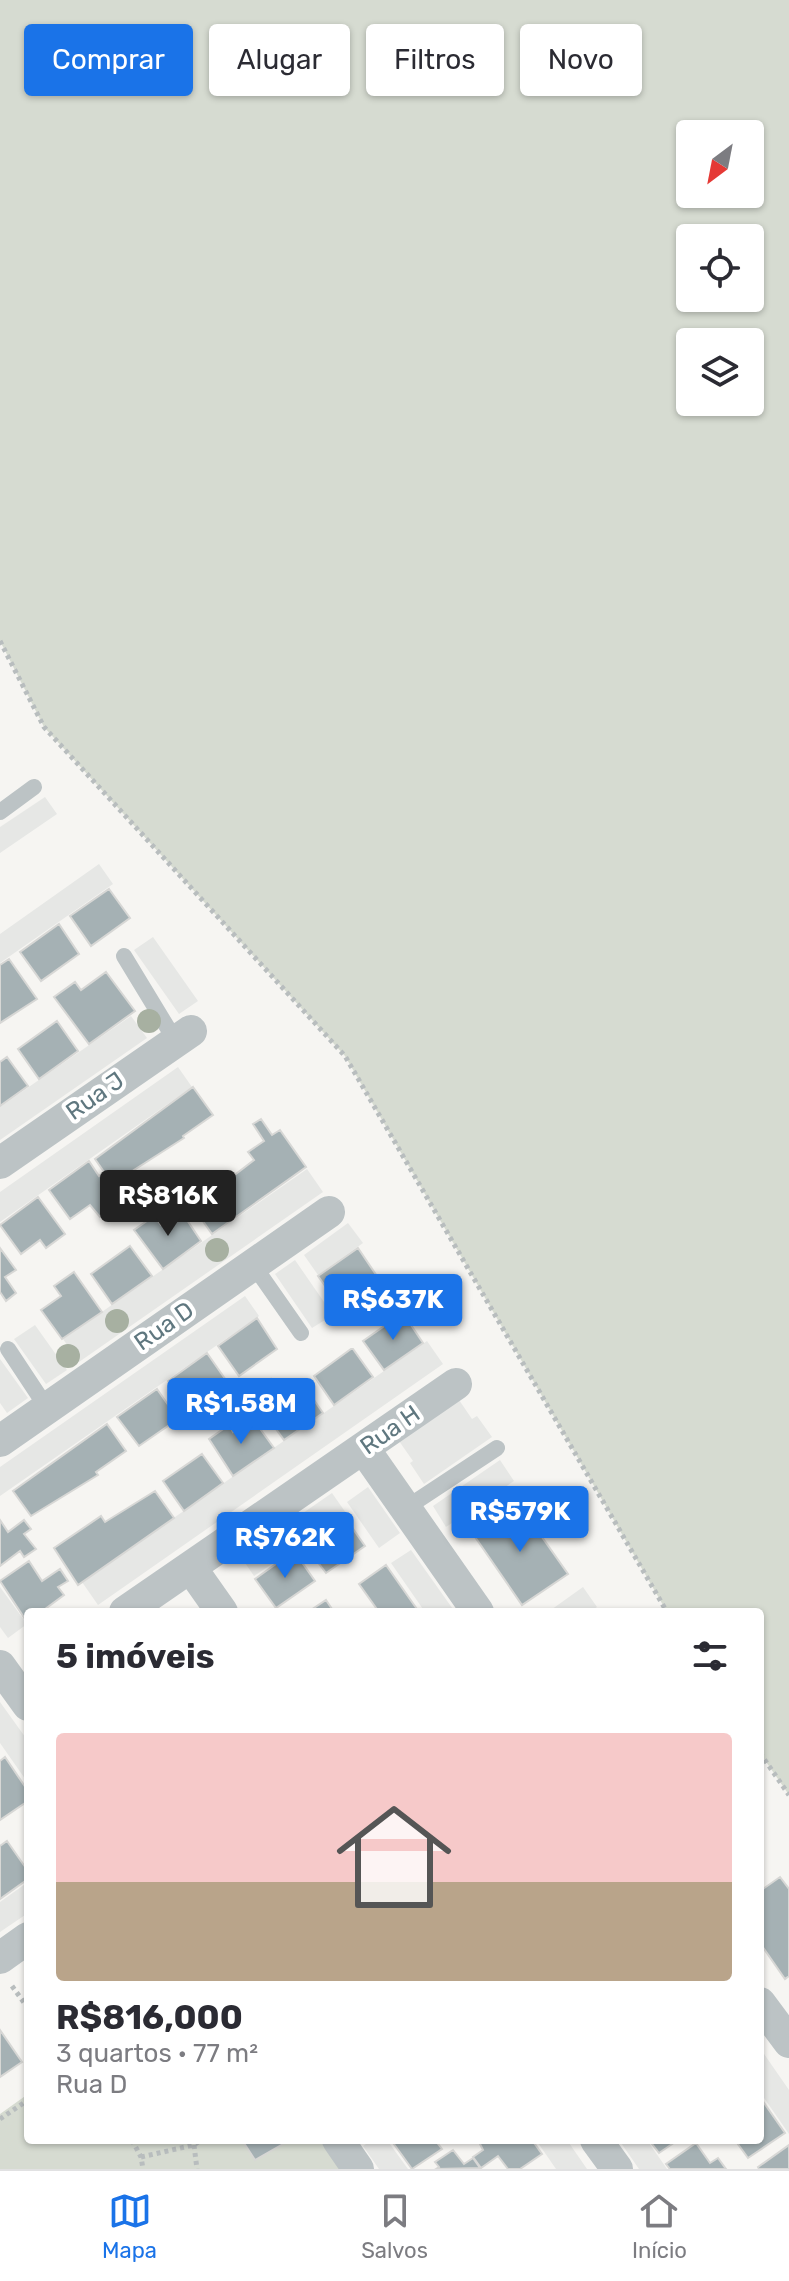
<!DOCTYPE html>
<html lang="pt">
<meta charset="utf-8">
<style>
body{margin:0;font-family:Rubik,sans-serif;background:#f7f7f7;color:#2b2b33;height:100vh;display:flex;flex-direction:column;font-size:30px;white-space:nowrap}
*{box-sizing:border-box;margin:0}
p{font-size:26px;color:#7c7c81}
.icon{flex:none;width:44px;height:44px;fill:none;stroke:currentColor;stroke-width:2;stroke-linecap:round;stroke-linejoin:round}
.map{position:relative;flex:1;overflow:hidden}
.side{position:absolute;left:24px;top:1608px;width:740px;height:536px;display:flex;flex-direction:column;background:#fff;border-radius:8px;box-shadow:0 2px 6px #0004}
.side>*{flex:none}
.top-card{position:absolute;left:24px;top:24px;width:742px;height:72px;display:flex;gap:16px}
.needle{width:52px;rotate:212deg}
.buttons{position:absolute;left:676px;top:120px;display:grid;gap:16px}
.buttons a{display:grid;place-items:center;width:88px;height:88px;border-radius:8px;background:#fff;box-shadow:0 2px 6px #0004;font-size:40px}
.price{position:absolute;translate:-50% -68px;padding:0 18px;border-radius:8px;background:#1a73e8;color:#fff;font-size:26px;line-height:52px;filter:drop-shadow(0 2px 4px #0008)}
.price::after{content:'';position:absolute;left:50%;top:48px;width:24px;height:18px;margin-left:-12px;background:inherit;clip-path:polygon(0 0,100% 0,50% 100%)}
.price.active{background:#222;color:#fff}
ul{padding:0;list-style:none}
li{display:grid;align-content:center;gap:16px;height:424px;padding:0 32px}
li span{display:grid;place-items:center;height:248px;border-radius:8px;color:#555}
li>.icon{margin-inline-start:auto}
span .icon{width:144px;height:144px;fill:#fffc;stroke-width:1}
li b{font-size:34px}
h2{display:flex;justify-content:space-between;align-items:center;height:96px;padding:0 32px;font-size:34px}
.chip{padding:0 28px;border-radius:8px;background:#fff;box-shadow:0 2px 6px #0004;font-size:28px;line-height:72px}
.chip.active{background:#1a73e8;color:#fff}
.menu{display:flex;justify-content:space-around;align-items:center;height:112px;border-top:2px solid #e1e1e2;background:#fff;font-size:22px;color:#7c7c81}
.menu a{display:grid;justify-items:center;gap:4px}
.menu .active{color:#1a73e8}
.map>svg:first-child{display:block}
.built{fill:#e6e7e5}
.green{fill:#d6dbd1;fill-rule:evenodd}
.building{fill:#a5b1b4;stroke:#d7d7d5;stroke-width:2}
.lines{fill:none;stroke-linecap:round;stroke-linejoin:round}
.path{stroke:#b8bdbe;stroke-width:5;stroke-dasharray:4 4;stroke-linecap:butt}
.lane{stroke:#bcc3c5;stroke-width:16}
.street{stroke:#bcc3c5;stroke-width:32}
.tree{fill:#a7b0a1}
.labels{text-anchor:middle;stroke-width:8;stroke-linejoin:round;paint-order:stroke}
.street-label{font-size:24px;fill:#5f777f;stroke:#fff}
</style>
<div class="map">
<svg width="789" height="2169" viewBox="0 0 789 2169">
<rect width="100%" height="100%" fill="#f6f5f2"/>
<!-- built -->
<path class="built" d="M45 797 57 814 0 853V827Z
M99 864 113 884 0 963V934Z
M153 937 198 1001 179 1014 134 950Z
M131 1016 147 1038 0 1140V1107Z
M178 1067 192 1087 0 1222V1192Z
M307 1169 323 1192 79 1362 63 1339Z
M348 1223 363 1243 318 1275 304 1255Z
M295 1260 333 1315 312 1328 275 1274Z
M245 1296 259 1316 0 1496V1467Z
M35 1325 67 1370 46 1384 14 1339Z
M427 1341 443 1364 98 1605 82 1582Z
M0 1359 28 1398 7 1413 0 1403Z
M459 1400 472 1419 477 1416 492 1437 424 1484 410 1463 413 1461 399 1441Z
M500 1460 514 1481 446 1527 433 1506Z
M368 1487 400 1533 379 1548 347 1502Z
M332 1493 346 1513 304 1541 290 1522Z
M283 1529 296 1548 254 1576 241 1557Z
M411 1550 455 1612H425L391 1563Z
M0 1587 27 1624 8 1638 0 1627Z
M583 1587 597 1607 590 1612H548Z
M0 1702 28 1741V1783L0 1743Z
M28 1882V1913L0 1932V1902Z
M760 2048 789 2090V2134L760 2092Z
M372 2140H387L408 2169H379L363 2146Z
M536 2140H567L587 2169H556Z
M619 2140H647L667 2169H639Z"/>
<!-- green -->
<path class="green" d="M0 0H789V1795L760 1753V1612H667L345 1056 44 727 0 641ZM690 134H750V194H690ZM690 238H750V298H690ZM690 342H750V402H690Z
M28 2094V2140H322L342 2169H0V2114Z"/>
<!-- building -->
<path class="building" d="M109 889 130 918 91 946 70 916Z
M59 924 79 954 41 981 20 952Z
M9 959 37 999 0 1023V965Z
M106 972 135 1011 89 1044 54 997 75 982 81 990Z
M57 1021 78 1051 39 1079 18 1049Z
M7 1057 28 1086 0 1106V1062Z
M193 1087 213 1115 183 1136 184 1138 134 1170 153 1196 141 1205 127 1185 118 1192 95 1159Z
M261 1119 272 1135 280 1130 306 1167 212 1234 193 1207 254 1160 248 1152 264 1141 253 1124Z
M89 1161 99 1176 104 1172 123 1200 100 1217 90 1205 70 1219 49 1190Z
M38 1197 65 1234 46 1248 40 1240 21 1254 0 1225Z
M181 1211 201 1241 163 1269 134 1230 154 1216 161 1225Z
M130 1246 152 1276 112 1304 91 1274Z
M0 1248 16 1270 5 1277 16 1293 6 1301 0 1292Z
M358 1248 383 1285 364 1299 359 1291 338 1304 318 1276Z
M74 1272 102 1312 62 1339 41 1310 61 1296 54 1286Z
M403 1313 423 1343 384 1370 363 1341Z
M257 1318 277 1349 239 1376 218 1346Z
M351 1349H353L373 1377 334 1405 314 1376Z
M207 1353 235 1393 195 1420 168 1381Z
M271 1379 283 1397 303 1384 323 1413 284 1440 258 1404 268 1397 261 1386Z
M157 1389 178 1419 139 1446 117 1417Z
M253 1419 274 1448 233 1476 209 1439 229 1425 233 1432Z
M107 1424 126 1451 96 1472 98 1475 31 1516 13 1491Z
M202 1454 223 1483 184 1511 163 1481Z
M155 1491 174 1518 78 1585 54 1548 101 1516 105 1522Z
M518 1503 568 1574 522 1605 473 1534Z
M344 1516 365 1546 326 1573 304 1544Z
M0 1520 8 1532 24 1520 31 1529 24 1534 36 1549 24 1557 20 1551 0 1566Z
M294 1551 315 1581 276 1608 255 1579Z
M29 1561 42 1581 60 1569 68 1581 58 1587 64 1595 41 1612H28L27 1622 0 1581Z
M386 1565 419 1612H379L359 1584Z
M326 1600 334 1612H308Z
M5 1757 28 1791V1801L0 1820V1761Z
M7 1841 28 1871V1879L0 1899V1846Z
M780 1877 789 1889V1976L785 1979 760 1943V1891Z
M0 2030 22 2062 0 2077Z
M760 2097 785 2133 748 2158 735 2140H760Z
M242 2140H290L255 2160Z
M391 2140H435L442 2149 412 2169Z
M478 2140H532L542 2154 520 2169H508L498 2156 481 2168 473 2157 483 2150Z
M649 2140H678L659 2153Z
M696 2143 710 2163 718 2158 726 2169H670L666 2164Z
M789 2145V2169H759L758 2167Z
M453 2150 464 2164 473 2158 480 2168 436 2169 439 2167 435 2162Z"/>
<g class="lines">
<!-- path -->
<path class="path" d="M0 641 44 727 345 1056 667 1612
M760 1753 789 1795
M12 1986 28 2008
M0 2119 28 2100
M132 2140 141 2157 143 2169
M194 2145 197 2169
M141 2157 194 2145 201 2140"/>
<!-- lane -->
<path class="lane" d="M0 812 34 787
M124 956 175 1040
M252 1263 301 1333
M8 1349 47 1408
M406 1508 497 1448"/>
<!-- street -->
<path class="street" d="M0 1163 191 1031
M0 1441 329 1212
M364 1449 478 1612
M191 1568 222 1612
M125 1612 456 1384
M0 1666 28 1705
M0 1958 28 1938
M760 2003 789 2042
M338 2140 358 2169
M596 2140 617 2169"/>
</g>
<!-- trees -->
<g class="tree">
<circle cx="149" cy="1021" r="12"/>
<circle cx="217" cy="1250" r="12"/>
<circle cx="117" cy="1321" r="12"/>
<circle cx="68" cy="1356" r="12"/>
</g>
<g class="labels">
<!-- street labels -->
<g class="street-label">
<text transform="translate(95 1096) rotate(-35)" y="8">Rua J</text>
<text transform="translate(164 1326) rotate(-35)" y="8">Rua D</text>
<text transform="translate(390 1430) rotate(-35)" y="8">Rua H</text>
</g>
</g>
</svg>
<div class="buttons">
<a><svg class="needle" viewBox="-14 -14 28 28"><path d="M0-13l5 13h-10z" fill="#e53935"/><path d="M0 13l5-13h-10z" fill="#7c7c81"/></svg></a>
<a><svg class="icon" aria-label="locate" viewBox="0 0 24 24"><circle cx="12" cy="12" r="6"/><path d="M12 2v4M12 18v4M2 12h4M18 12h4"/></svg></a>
<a><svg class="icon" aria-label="layers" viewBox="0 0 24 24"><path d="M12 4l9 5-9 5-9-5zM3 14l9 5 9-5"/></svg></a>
</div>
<b class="price active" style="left:168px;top:1238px">R$816K</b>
<b class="price" style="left:393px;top:1342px">R$637K</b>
<b class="price" style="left:241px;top:1446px">R$1.58M</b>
<b class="price" style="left:520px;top:1554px">R$579K</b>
<b class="price" style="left:285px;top:1580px">R$762K</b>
<div class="top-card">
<a class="chip active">Comprar</a>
<a class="chip">Alugar</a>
<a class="chip">Filtros</a>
<a class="chip">Novo</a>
</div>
<section class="side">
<h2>5 imóveis<svg class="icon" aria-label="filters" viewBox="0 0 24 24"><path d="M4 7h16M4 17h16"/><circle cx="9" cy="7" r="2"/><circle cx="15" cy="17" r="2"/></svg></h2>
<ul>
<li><span style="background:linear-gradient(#f6c9c9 60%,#b9a48a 0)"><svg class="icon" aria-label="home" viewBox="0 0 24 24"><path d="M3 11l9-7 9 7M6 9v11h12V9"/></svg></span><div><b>R$816,000</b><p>3 quartos · 77 m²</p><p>Rua D</p></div></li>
</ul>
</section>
</div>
<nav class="menu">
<a class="active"><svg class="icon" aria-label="map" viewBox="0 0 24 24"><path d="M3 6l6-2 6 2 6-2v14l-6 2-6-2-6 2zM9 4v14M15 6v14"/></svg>Mapa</a>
<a><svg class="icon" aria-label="saved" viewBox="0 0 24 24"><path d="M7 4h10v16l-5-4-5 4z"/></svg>Salvos</a>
<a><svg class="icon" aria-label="home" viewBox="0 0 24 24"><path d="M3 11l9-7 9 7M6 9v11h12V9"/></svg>Início</a>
</nav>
